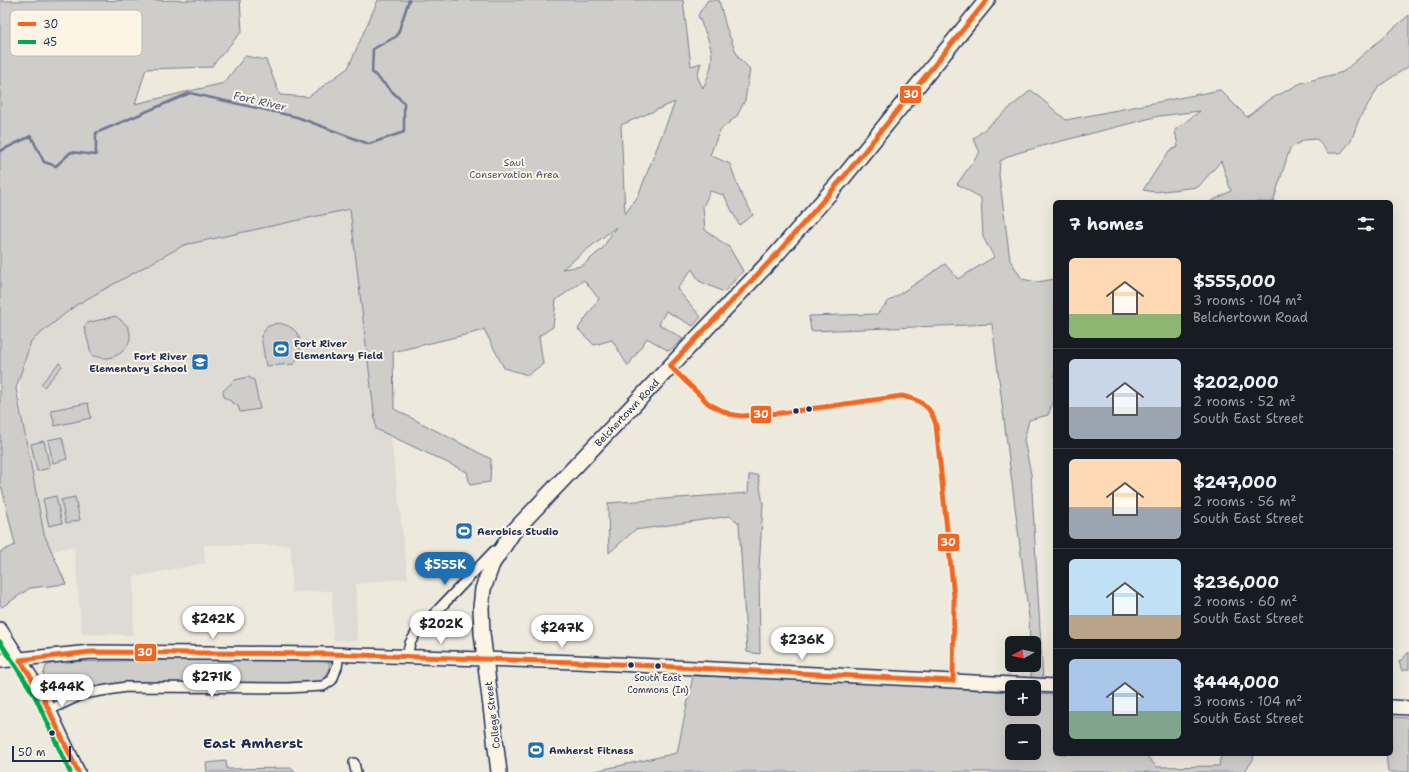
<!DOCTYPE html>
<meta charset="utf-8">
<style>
body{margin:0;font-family:"Shantell Sans",sans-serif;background:#20242c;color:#f1f3f6;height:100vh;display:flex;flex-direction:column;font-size:15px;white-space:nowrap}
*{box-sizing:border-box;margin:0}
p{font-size:13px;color:#9ea1a6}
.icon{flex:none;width:22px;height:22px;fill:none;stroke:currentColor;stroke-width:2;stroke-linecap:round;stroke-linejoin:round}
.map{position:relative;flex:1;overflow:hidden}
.drawer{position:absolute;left:1053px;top:200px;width:340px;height:556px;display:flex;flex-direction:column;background:#171b24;border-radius:6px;box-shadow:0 4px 16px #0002}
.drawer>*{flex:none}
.needle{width:26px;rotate:262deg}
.tools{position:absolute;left:1005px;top:636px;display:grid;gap:8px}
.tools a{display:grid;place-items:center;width:36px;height:36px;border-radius:6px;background:#171b24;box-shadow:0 4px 16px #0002;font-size:20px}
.scale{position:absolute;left:12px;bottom:10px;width:59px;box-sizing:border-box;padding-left:4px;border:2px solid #1b2f5e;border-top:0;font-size:11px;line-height:14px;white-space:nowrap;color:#1b2f5e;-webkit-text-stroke:3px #fcf5e5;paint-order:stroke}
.price{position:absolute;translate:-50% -34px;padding:0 9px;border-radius:14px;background:#fff;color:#222;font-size:13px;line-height:26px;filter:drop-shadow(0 1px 2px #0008)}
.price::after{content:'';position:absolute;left:50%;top:24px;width:12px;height:9px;margin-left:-6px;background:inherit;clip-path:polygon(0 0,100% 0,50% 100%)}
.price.active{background:#1f6fb2;color:#fff}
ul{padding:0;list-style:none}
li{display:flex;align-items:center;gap:12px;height:100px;padding:0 16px}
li+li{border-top:1px solid #363941}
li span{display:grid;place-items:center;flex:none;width:112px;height:80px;border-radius:6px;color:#555}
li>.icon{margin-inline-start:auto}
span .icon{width:48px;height:48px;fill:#fffc;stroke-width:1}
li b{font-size:17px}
h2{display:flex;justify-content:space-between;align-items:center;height:48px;padding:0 16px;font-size:17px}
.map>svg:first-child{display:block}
.built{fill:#dedbd4}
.green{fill:#cfcdca;stroke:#757e94;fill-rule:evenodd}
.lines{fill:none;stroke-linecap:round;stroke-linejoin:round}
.stream{stroke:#6c778f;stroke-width:2.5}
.minor-casing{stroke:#1b2f5e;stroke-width:12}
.secondary-casing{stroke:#1b2f5e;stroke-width:16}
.trunk-casing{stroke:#1b2f5e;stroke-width:18}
.minor{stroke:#fcf5e5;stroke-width:9}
.secondary{stroke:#fcf5e5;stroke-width:13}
.trunk{stroke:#fcf5e5;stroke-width:15}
.bus-1-casing{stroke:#fcf5e5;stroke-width:8}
.bus-2-casing{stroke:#fcf5e5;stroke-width:8}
.bus-1{stroke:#f26522;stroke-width:5}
.bus-2{stroke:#00a950;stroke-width:5}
.bus-dot{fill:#1b2f5e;stroke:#fcf5e5;stroke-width:1.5}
.labels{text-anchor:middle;stroke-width:4;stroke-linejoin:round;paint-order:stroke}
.bus-label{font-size:9px;fill:#1b2f5e;stroke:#fcf5e5}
.park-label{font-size:10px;fill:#485679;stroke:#fcf5e5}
.poi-label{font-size:10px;font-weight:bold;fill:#1b2f5e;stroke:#fcf5e5;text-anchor:start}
.street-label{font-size:10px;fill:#1b2f5e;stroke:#fcf5e5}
.water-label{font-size:11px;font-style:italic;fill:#445376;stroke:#fcf5e5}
.district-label{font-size:14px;font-weight:bold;fill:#1b2f5e;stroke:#fcf5e5}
.key{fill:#fcf5e5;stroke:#b8babc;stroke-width:1}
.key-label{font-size:11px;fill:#1b2f5e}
.line-badge{stroke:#fcf5e5;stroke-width:1.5}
.badge-label{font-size:11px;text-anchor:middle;font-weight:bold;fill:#fff}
</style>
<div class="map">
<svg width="1409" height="772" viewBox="0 0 1409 772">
<rect width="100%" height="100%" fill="#eee9dd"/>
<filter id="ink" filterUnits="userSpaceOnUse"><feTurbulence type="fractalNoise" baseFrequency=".025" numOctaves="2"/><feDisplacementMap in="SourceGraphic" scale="8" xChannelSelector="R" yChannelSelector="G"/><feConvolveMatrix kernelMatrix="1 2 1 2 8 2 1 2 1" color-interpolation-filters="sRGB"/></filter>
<g filter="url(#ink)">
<!-- built -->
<path class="built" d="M343 133 390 428 408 578 356 584 357 641 333 640 332 591 291 592V545H204L205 563 134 577 133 635 82 634 74 546 34 556 0 150Z"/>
<!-- green -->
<path class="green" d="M240 0 242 31 211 67 146 69 135 104 224 83 245 56 266 60 280 95 308 97 348 68 378 0H683L691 66 701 63 697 76 703 88C719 54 711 48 698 15L708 0H719L726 27 738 57 750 69 745 100 737 116 720 130 710 155 730 164 740 192 753 215 739 225 724 195 710 191 703 207 705 230 729 247 743 271 724 292 699 281 692 269 677 289 701 317 693 326 666 311 659 324 683 339 669 351 647 338 628 366 612 340 594 345 578 329 599 299 584 280 556 300 553 327 539 336 543 364 528 375 504 368 484 329 481 331 393 352 394 409 491 459 490 482 470 485 467 472 376 429 350 209 184 245 76 305 31 341 16 388 44 534 66 584 30 588 2 607 0 604V552L15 545 2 488H0V1ZM675 102 638 196 625 214 621 125ZM616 227 602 249 582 266 562 269Z
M1409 15V66L1379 86 1359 119 1351 141 1341 153H1328L1317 139 1304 140 1290 148 1273 202H1210L1231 191 1221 161 1198 187 1154 192 1143 190 1169 151 1178 147 1175 130 1200 111 1159 116 1046 145 1014 154 1000 161 999 175 1010 260 1022 279 1037 282 1055 279V397L1048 415 1029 420 1024 440 1031 474 1043 681 1031 680V665H1034V643H1030L1029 618 992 324 811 331 809 316 877 314 889 301 945 264 958 279 994 257 983 237 981 198 957 184 980 152 973 139 1031 90 1066 120 1220 90 1247 117 1267 101 1301 83 1343 72Z
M116 316C120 320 125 323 128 327 136 343 120 359 104 358 100 358 96 356 92 356L84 327 87 323Z
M277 323C301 326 307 345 294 364L266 366 261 336 267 327Z
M59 363 62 366 44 387 41 384Z
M248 377 254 380 260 409 240 412 238 406 224 397 223 391 235 380Z
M88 403 91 418 55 426 51 410Z
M62 437 67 459 53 463 48 440Z
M44 441 50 468 37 471 31 444Z
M749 475H758L763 504 759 568 760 654 747 652 739 523 730 516 635 530 609 553 608 503 748 493Z
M56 496 62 523 49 526 43 499Z
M75 497 80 520 66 523 61 500Z
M1409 652V669L1402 671 1399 662Z
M168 660 313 661 330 662C327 677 326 681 310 685L94 689 54 697 43 676 46 666 56 662Z
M693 676 804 679 1012 692V709H1034V694L1055 695V754H1145L1157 767 1219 766 1221 754H1254L1253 760 1244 772H591L677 753ZM1012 731H1034V753H1012Z
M1391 717 1409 718V772H1388L1386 754H1391Z
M226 761 227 769 290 768 296 772H207L206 763Z"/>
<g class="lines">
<!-- stream -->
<path class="stream" d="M0 151 31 136 44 162 56 166 71 152 96 155V133L190 93 297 117 369 144 404 132V103L372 72 373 49 397 36 409 0"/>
<!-- minor casing -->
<g class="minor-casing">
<path id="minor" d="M407 656 410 643 416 633 494 551
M49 710 83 694 126 687 287 688 323 686 332 680 337 667 339 655
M354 763 356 772"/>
</g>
<!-- secondary casing -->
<g class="secondary-casing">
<path id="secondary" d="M0 629 41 693 78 772
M0 661 91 652 326 654 577 662 1055 686
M1391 707 1409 708"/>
</g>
<!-- trunk casing -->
<g class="trunk-casing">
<g id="trunk">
<path id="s1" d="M499 772 482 633 481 608 483 589 492 564 513 532 775 256 842 179 987 0"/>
</g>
</g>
<!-- minor -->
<use href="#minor" class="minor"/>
<!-- secondary -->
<use href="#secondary" class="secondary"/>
<!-- trunk -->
<use href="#trunk" class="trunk"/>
<!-- bus-1 casing -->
<g class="bus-1-casing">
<path id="bus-1" d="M670 366 709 404 729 414 741 416 781 413 902 396C921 400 931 406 936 425L954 597 953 681
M670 366 775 256 842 179 987 0
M20 660 91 652 326 654 577 662 953 681
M20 660 41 693 78 772"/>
</g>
<!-- bus-2 casing -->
<g class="bus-2-casing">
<path id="bus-2" d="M0 642 35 696 70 772"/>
</g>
<!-- bus-1 -->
<use href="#bus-1" class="bus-1"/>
<!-- bus-2 -->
<use href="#bus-2" class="bus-2"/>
</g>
</g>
<!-- icons -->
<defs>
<g id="stadium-square" transform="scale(0.9)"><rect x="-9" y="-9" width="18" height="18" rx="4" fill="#1f6fb2" stroke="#fcf5e5"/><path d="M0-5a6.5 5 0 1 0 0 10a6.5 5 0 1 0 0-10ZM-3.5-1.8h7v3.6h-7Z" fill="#fff"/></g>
<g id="school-square" transform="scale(0.9)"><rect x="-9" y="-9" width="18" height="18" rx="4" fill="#1f6fb2" stroke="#fcf5e5"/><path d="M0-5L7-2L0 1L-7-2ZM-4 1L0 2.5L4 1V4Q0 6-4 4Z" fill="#fff"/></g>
</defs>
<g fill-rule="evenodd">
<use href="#stadium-square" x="281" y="349"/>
<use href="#school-square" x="200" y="362"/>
<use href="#stadium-square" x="464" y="531"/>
<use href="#stadium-square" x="536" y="750"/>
</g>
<!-- markers -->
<g class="bus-dot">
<circle cx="809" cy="409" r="3.5"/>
<circle cx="796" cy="411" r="3.5"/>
<circle cx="631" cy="665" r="3.5"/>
<circle cx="658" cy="666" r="3.5"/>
<circle cx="52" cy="733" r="3.5"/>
</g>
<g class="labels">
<!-- bus labels -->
<g class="bus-label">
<text x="658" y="681">South East<tspan x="658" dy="12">Commons (In)</tspan></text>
</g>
<!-- park labels -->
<g class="park-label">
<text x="514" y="166">Saul<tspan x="514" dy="12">Conservation Area</tspan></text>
</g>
<!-- poi labels -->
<g class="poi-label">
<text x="294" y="347">Fort River<tspan x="294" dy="12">Elementary Field</tspan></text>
<text x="187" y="360" text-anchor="end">Fort River<tspan x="187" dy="12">Elementary School</tspan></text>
<text x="477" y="535">Aerobics Studio</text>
<text x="549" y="754">Amherst Fitness</text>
</g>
<!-- street labels -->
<g class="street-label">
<text dy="4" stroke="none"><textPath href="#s1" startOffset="414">Belchertown Road</textPath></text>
<text transform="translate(492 715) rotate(-97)" y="4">College Street</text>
</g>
<!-- water labels -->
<g class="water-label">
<text transform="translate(260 101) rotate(13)" y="4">Fort River</text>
</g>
<!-- district labels -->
<g class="district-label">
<text x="253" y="748">East Amherst</text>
</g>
</g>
<!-- legend -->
<rect x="10" y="10" width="132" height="46" rx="6" class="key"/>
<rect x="18" y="22" width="18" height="4" fill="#f26522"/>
<rect x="18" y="40" width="18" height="4" fill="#00a950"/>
<g class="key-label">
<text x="43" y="28">30</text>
<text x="43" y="46">45</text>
</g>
<g class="line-badge">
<rect x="899" y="85" width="23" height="19" rx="4" fill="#f26522"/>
<rect x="750" y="405" width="22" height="19" rx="4" fill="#f26522"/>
<rect x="937" y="533" width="23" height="19" rx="4" fill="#f26522"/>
<rect x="134" y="643" width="23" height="19" rx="4" fill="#f26522"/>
</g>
<g class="badge-label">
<text x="911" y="98">30</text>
<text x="761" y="418">30</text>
<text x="948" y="546">30</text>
<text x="145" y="656">30</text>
</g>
</svg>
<div class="tools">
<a><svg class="needle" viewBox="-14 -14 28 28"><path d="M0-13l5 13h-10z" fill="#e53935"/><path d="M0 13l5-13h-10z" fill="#9ea1a6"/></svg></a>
<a>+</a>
<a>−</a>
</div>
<div class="scale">50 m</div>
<b class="price active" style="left:445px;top:586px">$555K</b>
<b class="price" style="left:213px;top:640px">$242K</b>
<b class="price" style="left:441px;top:645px">$202K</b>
<b class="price" style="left:562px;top:649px">$247K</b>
<b class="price" style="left:802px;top:661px">$236K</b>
<b class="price" style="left:212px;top:698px">$271K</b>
<b class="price" style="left:62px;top:708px">$444K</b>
<section class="drawer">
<h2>7 homes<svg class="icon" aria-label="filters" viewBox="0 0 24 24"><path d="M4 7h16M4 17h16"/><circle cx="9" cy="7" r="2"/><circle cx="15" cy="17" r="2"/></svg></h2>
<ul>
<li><span style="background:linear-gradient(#ffd9b3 70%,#8fb573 0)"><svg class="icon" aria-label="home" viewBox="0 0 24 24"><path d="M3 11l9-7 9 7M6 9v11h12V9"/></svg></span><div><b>$555,000</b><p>3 rooms · 104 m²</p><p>Belchertown Road</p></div></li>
<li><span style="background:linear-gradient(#c9d6e8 60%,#9aa5b1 0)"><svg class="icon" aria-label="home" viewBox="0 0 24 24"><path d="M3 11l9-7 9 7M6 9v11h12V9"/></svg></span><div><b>$202,000</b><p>2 rooms · 52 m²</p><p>South East Street</p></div></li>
<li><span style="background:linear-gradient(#ffd9b3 60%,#9aa5b1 0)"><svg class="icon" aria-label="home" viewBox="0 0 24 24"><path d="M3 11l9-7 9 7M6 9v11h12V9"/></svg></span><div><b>$247,000</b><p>2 rooms · 56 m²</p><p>South East Street</p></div></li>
<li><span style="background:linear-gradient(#bfe0f5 70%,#b9a48a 0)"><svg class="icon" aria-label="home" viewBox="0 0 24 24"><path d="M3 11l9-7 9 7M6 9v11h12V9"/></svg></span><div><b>$236,000</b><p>2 rooms · 60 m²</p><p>South East Street</p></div></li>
<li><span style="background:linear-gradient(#a9c7e8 65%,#7fa58c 0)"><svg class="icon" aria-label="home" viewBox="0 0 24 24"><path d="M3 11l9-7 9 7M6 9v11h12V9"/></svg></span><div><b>$444,000</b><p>3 rooms · 104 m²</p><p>South East Street</p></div></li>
</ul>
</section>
</div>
